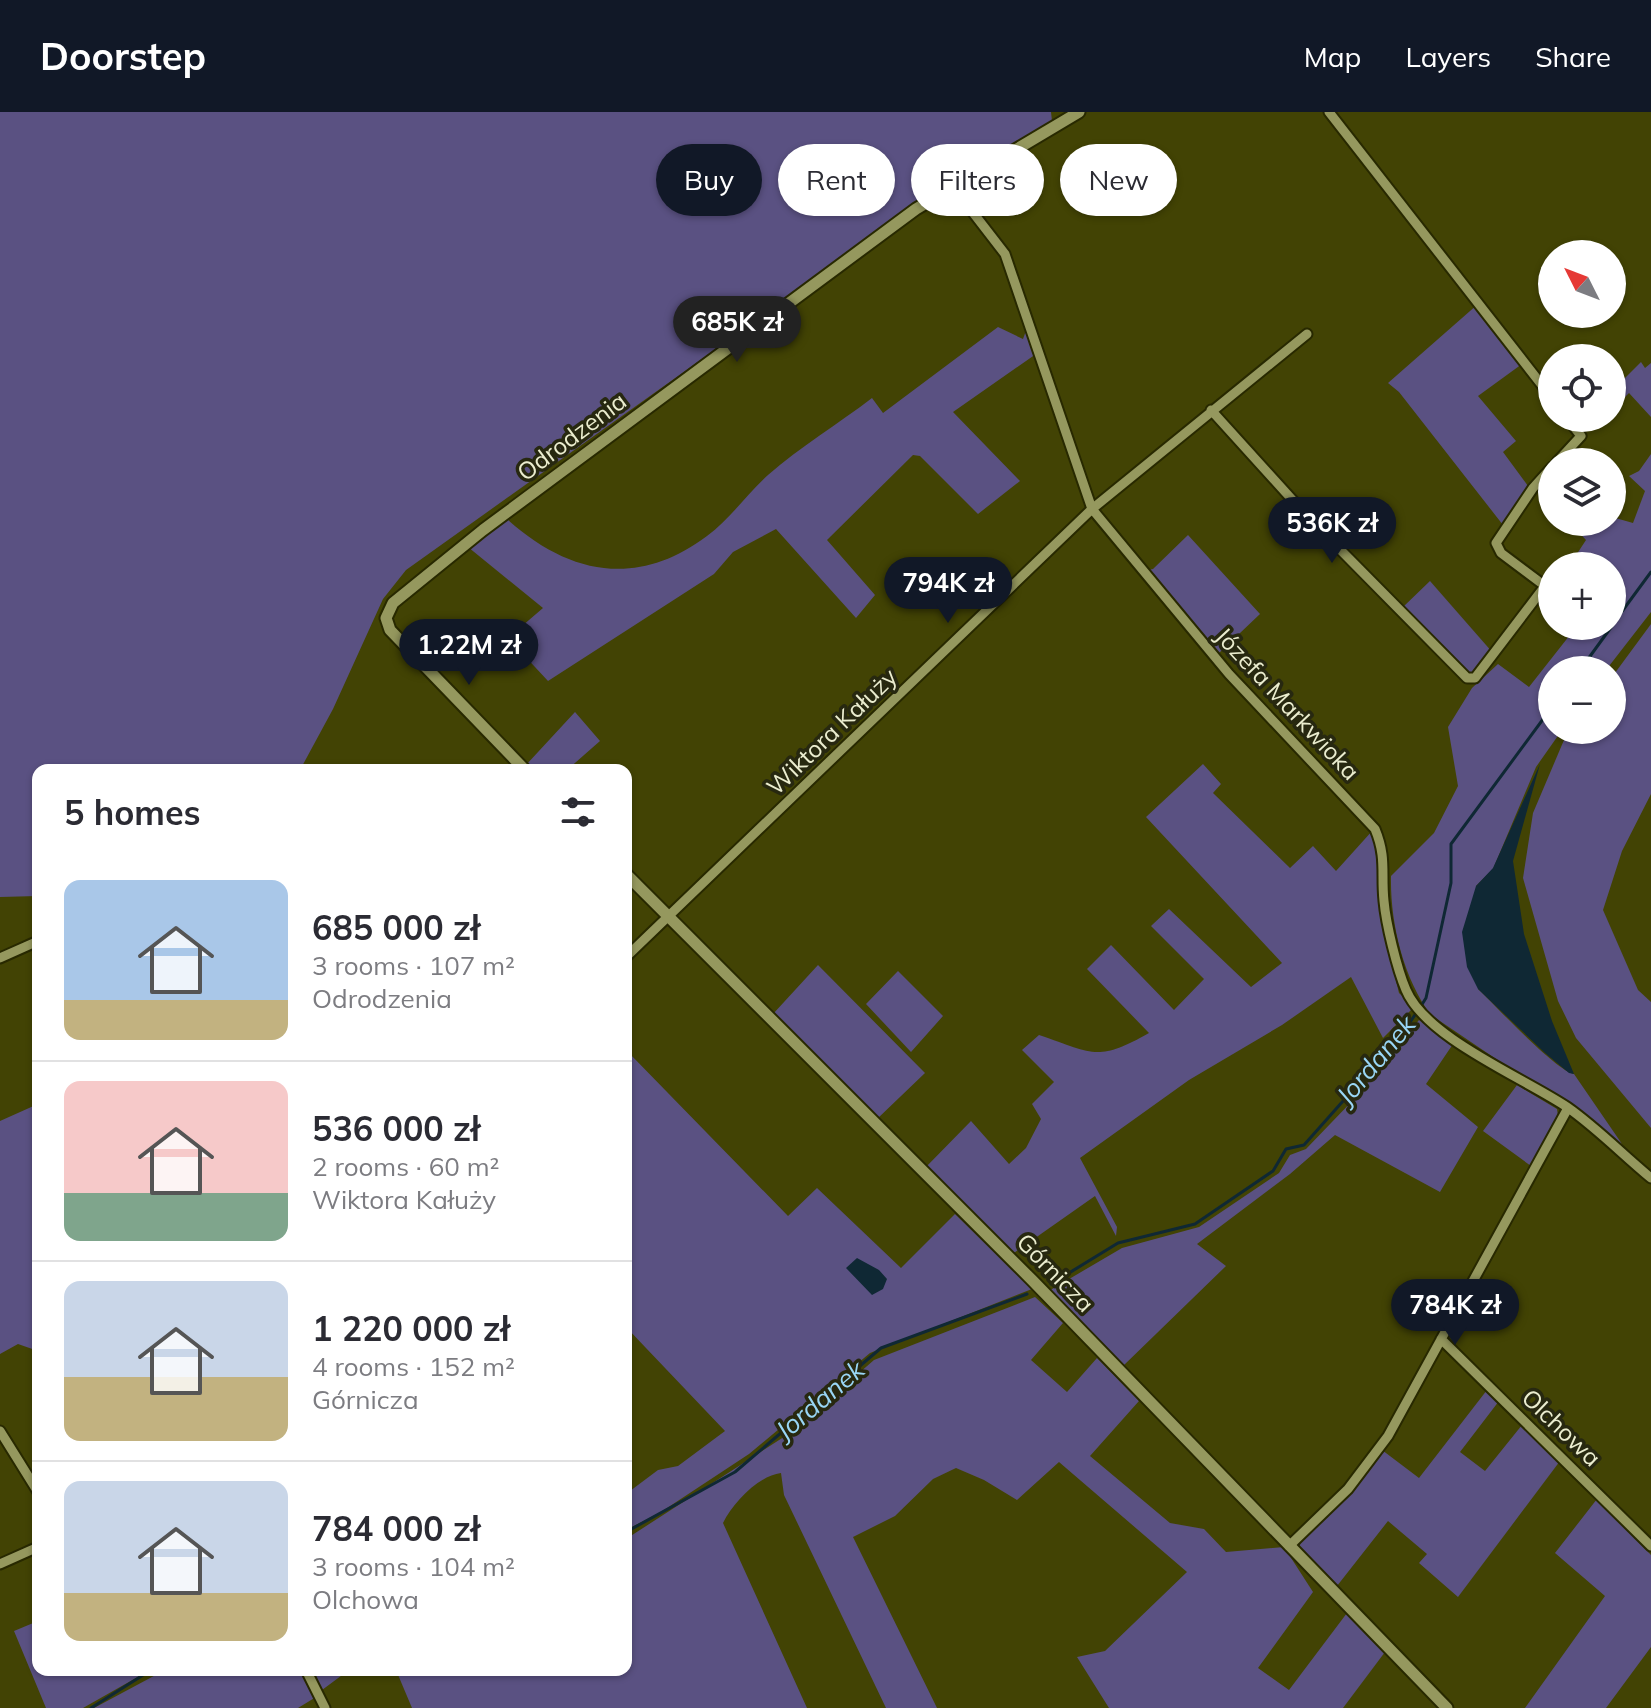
<!DOCTYPE html>
<meta charset="utf-8">
<style>
body{margin:0;font-family:Mulish,sans-serif;background:#f7f7f7;color:#2b2b33;height:100vh;display:flex;flex-direction:column;font-size:30px;white-space:nowrap}
*{box-sizing:border-box;margin:0}
p{font-size:26px;color:#7c7c81}
.icon{flex:none;width:44px;height:44px;fill:none;stroke:currentColor;stroke-width:2;stroke-linecap:round;stroke-linejoin:round}
.map{position:relative;flex:1;overflow:hidden}
.details{position:absolute;left:32px;top:652px;width:600px;height:912px;display:flex;flex-direction:column;background:#fff;border-radius:16px;box-shadow:0 2px 6px #0004}
.details>*{flex:none}
.top-card{position:absolute;left:656px;top:32px;width:760px;height:72px;display:flex;gap:16px}
.needle{width:52px;rotate:312deg}
.buttons{position:absolute;left:1538px;top:128px;display:grid;gap:16px}
.buttons a{display:grid;place-items:center;width:88px;height:88px;border-radius:50%;background:#fff;box-shadow:0 2px 6px #0004;font-size:40px}
.price{position:absolute;translate:-50% -68px;padding:0 18px;border-radius:28px;background:#111827;color:#fff;font-size:26px;line-height:52px;filter:drop-shadow(0 2px 4px #0008)}
.price::after{content:'';position:absolute;left:50%;top:48px;width:24px;height:18px;margin-left:-12px;background:inherit;clip-path:polygon(0 0,100% 0,50% 100%)}
.price.on{background:#222;color:#fff}
ul{padding:0;list-style:none}
li{display:flex;align-items:center;gap:24px;height:200px;padding:0 32px}
li+li{border-top:2px solid #e1e1e2}
li span{display:grid;place-items:center;flex:none;width:224px;height:160px;border-radius:16px;color:#555}
li>.icon{margin-inline-start:auto}
span .icon{width:96px;height:96px;fill:#fffc;stroke-width:1}
li b{font-size:34px}
h2{display:flex;justify-content:space-between;align-items:center;height:96px;padding:0 32px;font-size:34px}
.pill{padding:0 28px;border-radius:36px;background:#fff;box-shadow:0 2px 6px #0004;font-size:28px;line-height:72px}
.pill.on{background:#111827;color:#fff}
header{display:flex;align-items:center;gap:48px;box-sizing:border-box;height:112px;padding:0 40px;background:#111827;color:#fff}
header strong{font-size:38px}
nav{display:flex;gap:44px;margin-inline-start:auto;font-size:28px}
.map>svg:first-child{display:block}
.green{fill:#5a5182}
.water{fill:#0f2834}
.lines{fill:none;stroke-linecap:round;stroke-linejoin:round}
.stream{stroke:#0f2834;stroke-width:3}
.minor-casing{stroke:#282900;stroke-width:13}
.tertiary-casing{stroke:#282900;stroke-width:15}
.minor{stroke:#95985e;stroke-width:9}
.tertiary{stroke:#95985e;stroke-width:11}
.labels{text-anchor:middle;stroke-width:7;stroke-linejoin:round;paint-order:stroke}
.street-label{font-size:24px;fill:#ebedcf;stroke:#272810}
.water-label{font-size:26px;font-style:italic;fill:#99d6f5;stroke:#272810}
</style>
<header>
<strong>Doorstep</strong>
<nav><a>Map</a><a>Layers</a><a>Share</a></nav>
</header>
<div class="map">
<svg width="1651" height="1596" viewBox="0 0 1651 1596">
<rect width="100%" height="100%" fill="#424304"/>
<!-- green -->
<path class="green" d="M0 0H1051L1052 9 958 69 964 60 406 458 383 487 333 597 300 658H38V784L0 785Z
M1478 192 1522 252 1478 284 1516 329 1503 340 1528 374 1503 413 1399 280 1388 271Z
M998 215 1023 227 1027 216 1036 242 953 300 1020 369 978 402 920 344 913 343 827 428 875 483 856 506 776 417 733 440 714 462 548 569 508 526 543 496 468 435 507 407C569 463 638 476 707 424 730 407 747 382 768 363 800 335 838 312 872 286L883 301Z
M1641 250 1645 256 1651 251V305L1629 281 1612 298V279Z
M1651 342V500L1606 558H1552V618H1562L1536 655 1493 757 1476 774 1478 877C1495 893 1556 959 1574 962L1622 1032 1431 903C1403 866 1390 810 1391 764L1434 721 1458 674 1448 615 1472 576 1498 552 1529 575 1577 514H1612V454H1569L1586 428 1569 410H1612V405L1633 411 1645 379 1629 364 1639 359Z
M1188 423 1260 502 1219 541 1148 458 1153 457Z
M1430 469 1493 541 1474 562 1468 563 1402 496Z
M1651 512V682L1622 739 1603 798 1638 878 1651 890V1016L1576 926 1558 889 1523 766 1533 701 1564 628 1572 618H1612V565Z
M575 600 600 629 567 658H531L526 653Z
M1203 652 1221 672 1213 681 1290 756 1313 734 1336 759 1373 718 1385 823 1399 881 1414 895 1383 926 1351 865 1282 913 1189 968 1080 1046 1117 1115 1116 1124 1095 1084 1011 1143 924 1057 971 1009 1009 1052 1026 1036 1041 1007 1032 992 1054 970 1022 938 1039 923C1093 941 1096 951 1149 921L1087 857 1111 833 1174 898 1204 867 1151 814 1169 797 1251 875 1282 851 1146 705Z
M818 853 925 961 876 1008 773 902Z
M898 859 943 904 911 940 866 892Z
M1419 908 1453 932 1426 972 1478 1015 1440 1080 1335 1023 1290 1062 1197 1132 1226 1154 1122 1255 1047 1180 1122 1136 1199 1115 1279 1061 1290 1043 1306 1037 1356 985Z
M629 941 788 1104 817 1076 901 1156 955 1102 1032 1177 870 1241 749 1342 661 1400 626 1418V1382L658 1358 678 1354 725 1319 626 1215V1000L629 997 626 993V944Z
M1517 973 1557 997 1558 1004 1531 1054 1483 1019Z
M38 992V1038L33 1041 38 1052V1239L18 1232 0 1242V1009Z
M1035 1185 1063 1211 1031 1248 1067 1280 1097 1246 1139 1289 1090 1344 1170 1411 1204 1417 1226 1440 1284 1435 1313 1480 1258 1556 1289 1578 1347 1501 1385 1540 1343 1596H1109L1077 1545 1105 1539 1187 1460 1059 1350 1017 1388 984 1368 956 1356 933 1367 895 1404 853 1425 937 1596H886L784 1383 781 1361C758 1364 733 1391 723 1411L807 1596H412L396 1558H626V1427L790 1321 874 1248Z
M1487 1278 1499 1289 1460 1340 1485 1359 1522 1313 1560 1349 1458 1485 1419 1451 1427 1442 1388 1409 1337 1474 1298 1437 1304 1424 1345 1387 1382 1338 1419 1366Z
M1597 1387 1651 1443V1535L1606 1596H1525L1605 1484 1555 1441Z
M38 1509V1558H150L83 1596H46L14 1519Z
M165 1558H299L316 1585 298 1596H94Z
M309 1558H349L322 1578Z"/>
<!-- water -->
<path class="water" d="M1540 652 1513 749 1524 822 1552 909 1574 962 1569 961 1545 941 1478 877 1467 855 1462 820 1476 774 1493 756Z
M857 1146 879 1158 887 1167 883 1177 872 1183 846 1156Z"/>
<g class="lines">
<!-- stream -->
<path class="stream" d="M1612 513 1651 460
M1580 558 1612 514
M1421 894 1426 886 1451 771V732L1552 595
M1051 1172 1118 1131 1195 1112 1273 1059 1286 1037 1304 1033 1399 926 1417 900
M626 1420 735 1360 881 1236 1027 1182
M91 1596 151 1558"/>
<!-- minor casing -->
<g class="minor-casing">
<path id="minor" d="M1329 0 1552 286
M954 76 1005 142 1092 397 1229 562 1375 717C1387 746 1381 761 1384 789 1386 812 1397 857 1406 878 1426 926 1524 966 1567 995 1597 1016 1623 1043 1651 1066
M1211 298 1307 404 1467 566H1475L1545 474 1501 441 1496 431 1533 376 1552 355
M1557 350 1581 324 1567 306
M626 845 1092 397 1307 222
M0 846 38 829
M1441 1227 1651 1434
M0 1319 38 1380
M1289 1434 1348 1377 1388 1324 1568 996
M0 1452 38 1435
M306 1558 325 1596"/>
</g>
<!-- tertiary casing -->
<g class="tertiary-casing">
<path id="tertiary" d="M525 658 390 518 386 506 393 491 483 418 916 97 1079 0
M626 762 1032 1168 1447 1596"/>
</g>
<!-- minor -->
<use href="#minor" class="minor"/>
<!-- tertiary -->
<use href="#tertiary" class="tertiary"/>
</g>
<g class="labels">
<!-- street labels -->
<g class="street-label">
<text transform="translate(572 325) rotate(-37)" y="8">Odrodzenia</text>
<text transform="translate(1287 592) rotate(47)" y="8">Józefa Markwioka</text>
<text transform="translate(832 620) rotate(-44)" y="8">Wiktora Kałuży</text>
<text transform="translate(1055 1161) rotate(46)" y="8">Górnicza</text>
<text transform="translate(1561 1316) rotate(44)" y="8">Olchowa</text>
</g>
<!-- water labels -->
<g class="water-label">
<text transform="translate(1376 948) rotate(-50)" y="9">Jordanek</text>
<text transform="translate(820 1288) rotate(-40)" y="9">Jordanek</text>
</g>
</g>
</svg>
<div class="buttons">
<a><svg class="needle" viewBox="-14 -14 28 28"><path d="M0-13l5 13h-10z" fill="#e53935"/><path d="M0 13l5-13h-10z" fill="#7c7c81"/></svg></a>
<a><svg class="icon" aria-label="locate" viewBox="0 0 24 24"><circle cx="12" cy="12" r="6"/><path d="M12 2v4M12 18v4M2 12h4M18 12h4"/></svg></a>
<a><svg class="icon" aria-label="layers" viewBox="0 0 24 24"><path d="M12 4l9 5-9 5-9-5zM3 14l9 5 9-5"/></svg></a>
<a>+</a>
<a>−</a>
</div>
<b class="price on" style="left:737px;top:252px">685K zł</b>
<b class="price" style="left:1332px;top:453px">536K zł</b>
<b class="price" style="left:948px;top:513px">794K zł</b>
<b class="price" style="left:469px;top:575px">1.22M zł</b>
<b class="price" style="left:1455px;top:1235px">784K zł</b>
<div class="top-card">
<a class="pill on">Buy</a>
<a class="pill">Rent</a>
<a class="pill">Filters</a>
<a class="pill">New</a>
</div>
<section class="details">
<h2>5 homes<svg class="icon" aria-label="filters" viewBox="0 0 24 24"><path d="M4 7h16M4 17h16"/><circle cx="9" cy="7" r="2"/><circle cx="15" cy="17" r="2"/></svg></h2>
<ul>
<li><span style="background:linear-gradient(#a9c7e8 75%,#c2b280 0)"><svg class="icon" aria-label="home" viewBox="0 0 24 24"><path d="M3 11l9-7 9 7M6 9v11h12V9"/></svg></span><div><b>685 000 zł</b><p>3 rooms · 107 m²</p><p>Odrodzenia</p></div></li>
<li><span style="background:linear-gradient(#f6c9c9 70%,#7fa58c 0)"><svg class="icon" aria-label="home" viewBox="0 0 24 24"><path d="M3 11l9-7 9 7M6 9v11h12V9"/></svg></span><div><b>536 000 zł</b><p>2 rooms · 60 m²</p><p>Wiktora Kałuży</p></div></li>
<li><span style="background:linear-gradient(#c9d6e8 60%,#c2b280 0)"><svg class="icon" aria-label="home" viewBox="0 0 24 24"><path d="M3 11l9-7 9 7M6 9v11h12V9"/></svg></span><div><b>1 220 000 zł</b><p>4 rooms · 152 m²</p><p>Górnicza</p></div></li>
<li><span style="background:linear-gradient(#c9d6e8 70%,#c2b280 0)"><svg class="icon" aria-label="home" viewBox="0 0 24 24"><path d="M3 11l9-7 9 7M6 9v11h12V9"/></svg></span><div><b>784 000 zł</b><p>3 rooms · 104 m²</p><p>Olchowa</p></div></li>
</ul>
</section>
</div>
